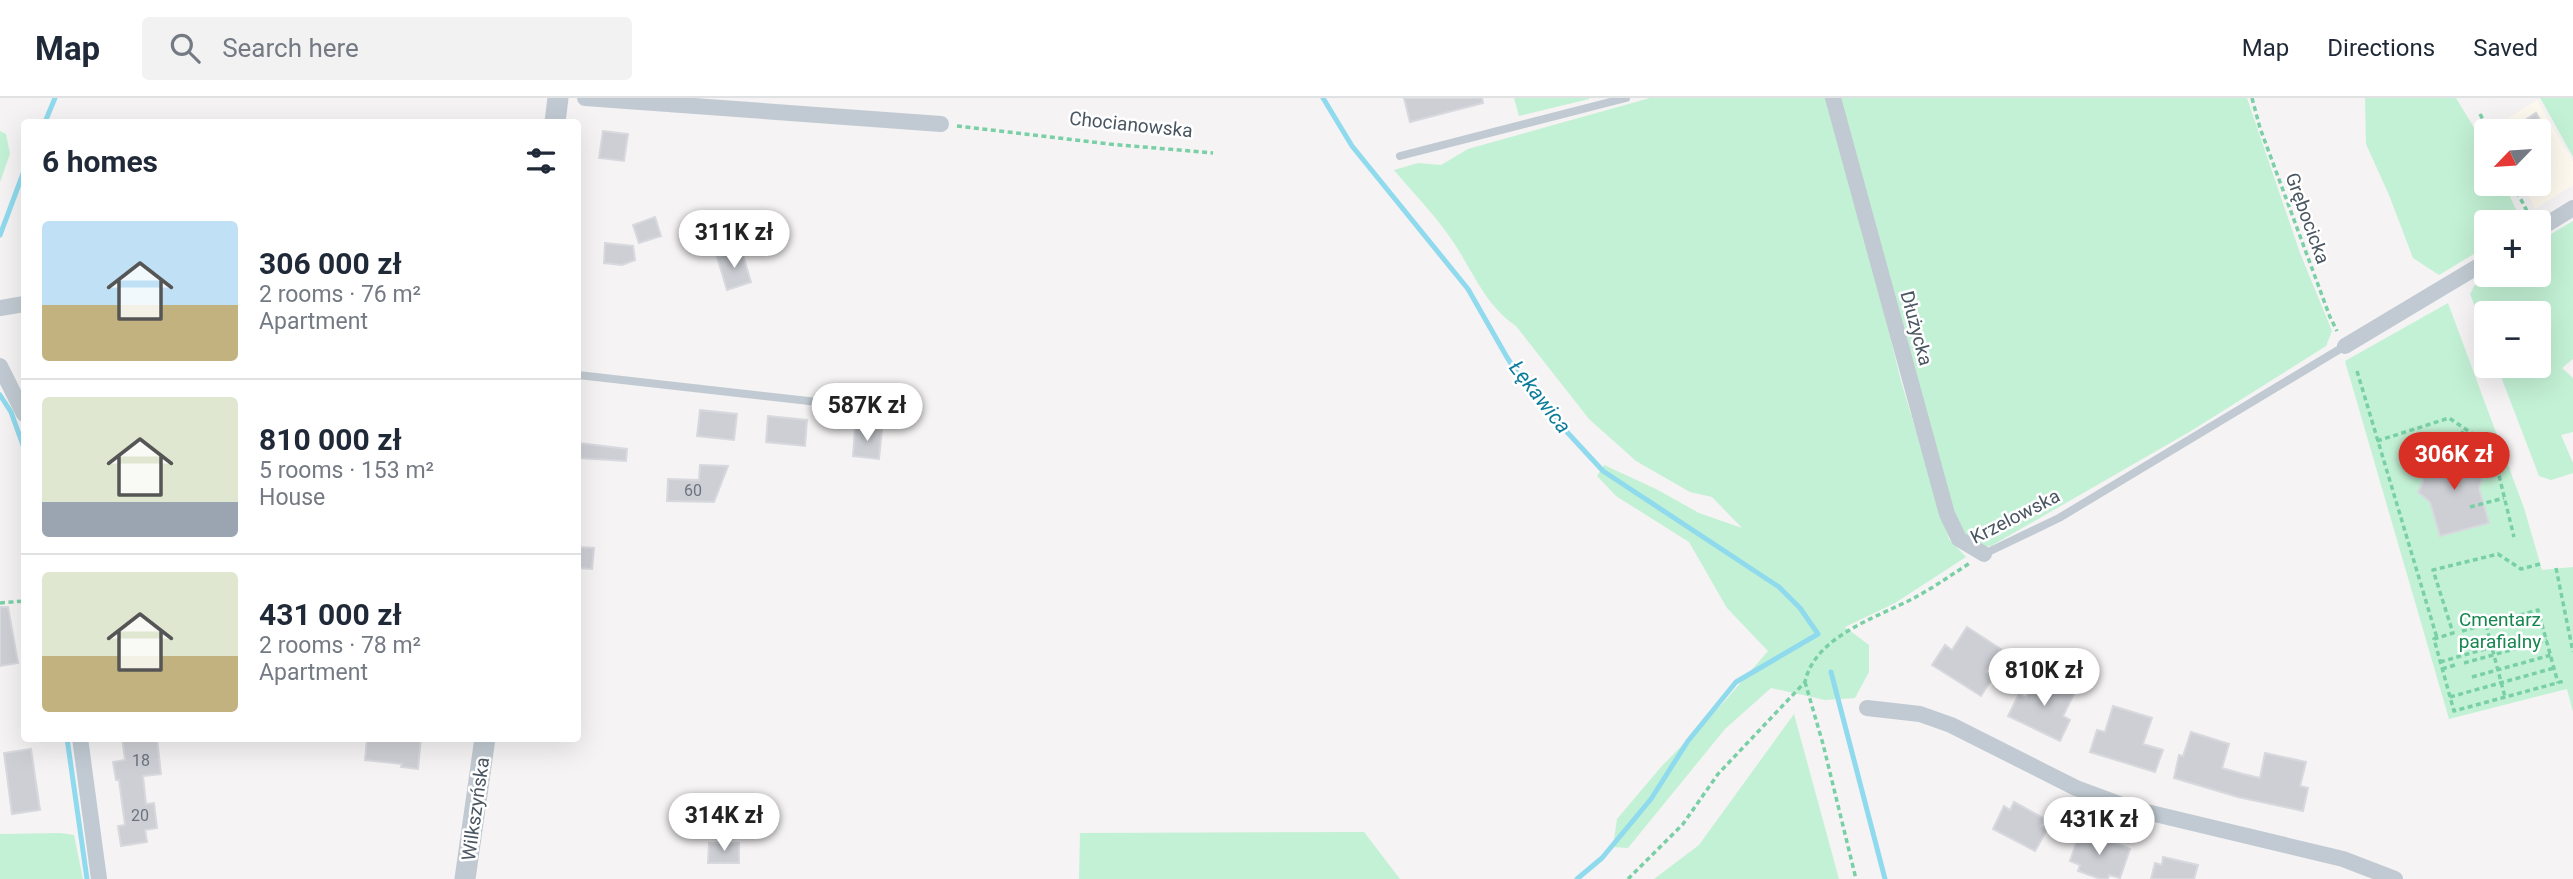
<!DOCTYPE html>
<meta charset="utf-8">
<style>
body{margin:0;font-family:Roboto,sans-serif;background:#f2f2f3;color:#1f2937;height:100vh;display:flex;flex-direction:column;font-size:26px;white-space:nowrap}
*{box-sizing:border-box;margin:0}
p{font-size:23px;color:#747a83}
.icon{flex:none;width:38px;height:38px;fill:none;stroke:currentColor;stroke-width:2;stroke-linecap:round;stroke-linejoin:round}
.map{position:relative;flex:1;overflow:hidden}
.sheet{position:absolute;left:21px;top:21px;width:560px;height:623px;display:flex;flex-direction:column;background:#fff;border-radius:7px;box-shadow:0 7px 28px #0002}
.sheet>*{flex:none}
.needle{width:46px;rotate:245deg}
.fabs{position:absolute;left:2474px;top:21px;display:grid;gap:14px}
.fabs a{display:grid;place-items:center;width:77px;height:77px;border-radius:7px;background:#fff;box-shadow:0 7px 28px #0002;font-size:35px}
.price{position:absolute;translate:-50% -60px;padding:0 16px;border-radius:24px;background:#fff;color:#222;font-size:23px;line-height:46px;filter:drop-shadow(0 2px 4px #0008)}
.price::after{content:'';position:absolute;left:50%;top:42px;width:21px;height:16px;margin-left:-10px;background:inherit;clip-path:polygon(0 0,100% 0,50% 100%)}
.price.selected{background:#d93025;color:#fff}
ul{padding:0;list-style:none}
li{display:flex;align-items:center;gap:21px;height:175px;padding:0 21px}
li+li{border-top:2px solid #e0e1e3}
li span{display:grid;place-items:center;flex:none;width:196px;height:140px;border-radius:7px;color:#555}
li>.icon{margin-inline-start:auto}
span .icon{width:84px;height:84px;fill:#fffc;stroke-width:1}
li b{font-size:30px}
h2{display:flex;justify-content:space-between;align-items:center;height:84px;padding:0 21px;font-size:30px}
header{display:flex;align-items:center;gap:42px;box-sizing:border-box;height:98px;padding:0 35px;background:#fff;border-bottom:2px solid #e0e1e3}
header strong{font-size:33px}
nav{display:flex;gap:38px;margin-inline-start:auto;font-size:24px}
.search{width:490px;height:63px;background:#f2f2f3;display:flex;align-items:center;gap:18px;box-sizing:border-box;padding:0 24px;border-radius:7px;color:#747a83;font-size:26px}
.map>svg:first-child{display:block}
.commercial{fill:#fdf9ef}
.green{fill:#c3f1d5}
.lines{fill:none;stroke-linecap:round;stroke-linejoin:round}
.stream{stroke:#90daee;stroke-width:5}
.building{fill:#cdcfd5;stroke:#d7d9de;stroke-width:2}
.path{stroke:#7ad0a6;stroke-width:3.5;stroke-dasharray:5 3.5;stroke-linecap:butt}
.service{stroke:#c1cad2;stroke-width:8}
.minor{stroke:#c1cad2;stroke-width:16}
.tertiary{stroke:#c1cad2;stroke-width:21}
.labels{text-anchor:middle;stroke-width:5;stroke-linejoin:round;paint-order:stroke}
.number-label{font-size:16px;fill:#6b747e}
.street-label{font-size:19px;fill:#4a5661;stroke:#fff}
.park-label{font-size:19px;fill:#17864f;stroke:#fff}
.water-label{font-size:21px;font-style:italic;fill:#0c7c9b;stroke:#fff}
</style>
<header>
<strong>Map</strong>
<div class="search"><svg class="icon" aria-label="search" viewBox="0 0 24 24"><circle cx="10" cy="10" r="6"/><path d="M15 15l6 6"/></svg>Search here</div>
<nav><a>Map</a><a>Directions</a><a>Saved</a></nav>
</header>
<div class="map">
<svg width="2573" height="781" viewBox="0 0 2573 781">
<rect width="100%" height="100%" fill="#f5f3f3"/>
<!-- commercial -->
<path class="commercial" d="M2537 2 2573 64V87L2535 111 2522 86H2539V33H2495L2493 30Z"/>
<!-- green -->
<path class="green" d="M1514 0H1589V1L1519 18Z
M1650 0H1827L1857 104 1901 283 1941 417 1949 441 1966 459 1895 505 1845 529 1869 547V574L1855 600 1825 602 1771 590 1725 631 1628 750 1613 749 1617 721 1661 669 1724 604 1768 553 1727 510 1689 444 1616 398 1597 378 1604 367 1656 391 1699 415 1742 430 1712 399 1690 394 1636 363 1589 321 1516 228C1486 208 1473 174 1454 145 1437 119 1414 96 1394 72L1418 65 1441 67 1468 51Z
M1839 0H2247L2300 155 2332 233 2326 248 2191 333 1991 448 1983 449 1959 433Z
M2365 0H2456L2487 51V86H2504L2522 124H2487V148L2439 177 2413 160 2389 97 2366 46Z
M2540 0H2573V59L2542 3Z
M0 33 6 36 10 56 0 84Z
M2573 123V261L2562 270 2573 280V334L2561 337 2573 365V375L2551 382 2539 378 2497 268H2539V215H2487V240L2470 196 2480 177 2487 173V177H2539V143Z
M2448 205 2524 410 2542 472 2573 469V614L2567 591 2449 621 2345 263Z
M1794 616 1839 781H1654L1699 747Z
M1364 734 1400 781H1079L1080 735Z
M60 735 74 737 83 781H0V736Z"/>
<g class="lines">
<!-- stream -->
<path class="stream" d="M1323 0 1352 48 1468 191 1508 261 1523 283 1542 307 1603 373 1779 489 1800 510 1818 536 1736 584 1688 643 1651 701 1602 760 1577 781
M45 24 55 0
M0 137 24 73
M0 297 11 314 24 350
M1831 574 1885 781
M67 640 87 781"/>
</g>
<!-- building -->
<path class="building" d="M1404 0H1482L1483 5 1410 24Z
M2536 15 2547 33H2528L2522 24Z
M603 33 628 36 624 63 599 60Z
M655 119 661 138 639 145 633 127Z
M605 145 633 148 635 162 622 167 604 165Z
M741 151 751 184 727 192 717 159Z
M700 312 737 316 734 342 697 338Z
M768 318 807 322 805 348 766 344Z
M855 329 882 331 879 361 853 358Z
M578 345 627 351 626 363 578 360Z
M2441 345 2472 363 2475 369 2484 375 2479 390 2489 425 2440 438 2430 404 2418 394 2423 384 2422 378Z
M700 367 728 368 714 404 667 403 668 381 699 382Z
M578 449 594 450 592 471 578 470Z
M0 509H8L18 565 0 568Z
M1967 529 2001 551 1986 574 1994 578 1981 598 1932 567 1945 547 1952 552Z
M2039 576 2075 594 2063 618 2070 622 2060 643 2008 618 2019 596 2026 600Z
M2113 608 2152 620 2143 646 2163 652 2155 674 2090 654 2097 632 2105 634Z
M2191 634 2229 646 2222 670 2243 676 2260 680 2265 655 2306 664 2300 688 2308 690 2303 713 2238 699 2174 680 2179 657 2183 658Z
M122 640H157L161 676 143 678 146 706 154 705 157 730 145 732 147 744 121 748 118 728 125 727 119 682H116L113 664 125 662Z
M367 640H421L418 671 401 669 402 666 365 662Z
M31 651 40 712 12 716 4 655Z
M2014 704 2045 721 2041 728 2048 730 2035 753 1993 731 2004 708 2010 712Z
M2080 734 2094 739 2095 736 2130 751 2120 780 2109 777 2108 781H2100L2078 773 2080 767 2070 763Z
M709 745H739V765H708Z
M2163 759 2198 767 2194 781H2151L2155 765 2162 767Z"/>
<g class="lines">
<!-- path -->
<path class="path" d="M2252 0 2260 30 2330 219 2337 233
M2480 16 2489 33
M957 28 1109 46 1213 55
M2513 86 2530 119
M2357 273 2437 540
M2377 343 2449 320 2504 357
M2460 343 2492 353
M2493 353 2514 439
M2456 354 2464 330
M2470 409 2504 400
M2540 466 2521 471 2498 456 2433 472 2453 535 2434 541 2454 613 2564 583
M2556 470 2573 554
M0 505 24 503
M2486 527 2505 599
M2462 533 2538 512 2558 585
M2440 564 2492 549
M2464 565 2547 542
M2442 571 2458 566
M2472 579 2551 557
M1805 584 1823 646 1856 781
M2450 599 2554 570
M1628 781 1683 726 1718 676 1805 584C1815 538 1876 520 1914 500 1933 490 1951 477 1970 465"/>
<!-- service -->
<path class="service" d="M1400 58 1626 0
M578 277 880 311
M1984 456 2059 420 2345 248"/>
<!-- minor -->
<path class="minor" d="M585 0 941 26
M1833 0 1947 416 1959 441 1984 456
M2539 131 2573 110
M0 210 24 206
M2345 248 2487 163
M0 268 24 316
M1867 610 1920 616 1951 627 2076 690 2130 710 2343 761 2395 781
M80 640 99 781"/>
<!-- tertiary -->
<path class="tertiary" d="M555 24 558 0
M465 781 485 640"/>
</g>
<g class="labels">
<!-- number labels -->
<g class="number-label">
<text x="693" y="398">60</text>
<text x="141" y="668">18</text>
<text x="140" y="723">20</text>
</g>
<!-- street labels -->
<g class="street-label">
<text transform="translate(1131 26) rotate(6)" y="7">Chocianowska</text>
<text transform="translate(2308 120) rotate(70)" y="7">Grębocicka</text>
<text transform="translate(1917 230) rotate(75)" y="7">Dłużycka</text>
<text transform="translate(2015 418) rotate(-27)" y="7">Krzelowska</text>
<text transform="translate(475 711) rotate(-82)" y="7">Wilkszyńska</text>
</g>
<!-- park labels -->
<g class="park-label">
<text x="2500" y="528">Cmentarz<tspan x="2500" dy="22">parafialny</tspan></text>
</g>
<!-- water labels -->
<g class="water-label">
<text transform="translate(1540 299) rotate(52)" y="7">Łękawica</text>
</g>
</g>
</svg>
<div class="fabs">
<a><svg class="needle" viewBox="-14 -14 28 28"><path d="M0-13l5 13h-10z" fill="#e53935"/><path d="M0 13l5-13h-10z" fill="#747a83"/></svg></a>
<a>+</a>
<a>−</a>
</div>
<b class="price" style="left:734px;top:172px">311K zł</b>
<b class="price" style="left:867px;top:345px">587K zł</b>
<b class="price selected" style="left:2454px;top:394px">306K zł</b>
<b class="price" style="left:2044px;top:610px">810K zł</b>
<b class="price" style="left:724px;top:755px">314K zł</b>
<b class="price" style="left:2099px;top:759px">431K zł</b>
<section class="sheet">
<h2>6 homes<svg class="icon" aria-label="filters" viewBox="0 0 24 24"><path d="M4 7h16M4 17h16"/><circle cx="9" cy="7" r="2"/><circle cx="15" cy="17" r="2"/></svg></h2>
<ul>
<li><span style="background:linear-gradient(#bfe0f5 60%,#c2b280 0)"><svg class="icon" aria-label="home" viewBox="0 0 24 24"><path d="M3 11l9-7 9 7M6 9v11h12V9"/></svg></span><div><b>306 000 zł</b><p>2 rooms · 76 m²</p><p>Apartment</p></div></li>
<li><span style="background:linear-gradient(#dfe7d0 75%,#9aa5b1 0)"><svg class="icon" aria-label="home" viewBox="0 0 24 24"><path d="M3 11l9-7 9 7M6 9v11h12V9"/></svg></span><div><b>810 000 zł</b><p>5 rooms · 153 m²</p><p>House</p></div></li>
<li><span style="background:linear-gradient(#dfe7d0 60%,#c2b280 0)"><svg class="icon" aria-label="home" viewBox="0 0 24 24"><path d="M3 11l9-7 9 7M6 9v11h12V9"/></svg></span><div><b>431 000 zł</b><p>2 rooms · 78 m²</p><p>Apartment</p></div></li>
</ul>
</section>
</div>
